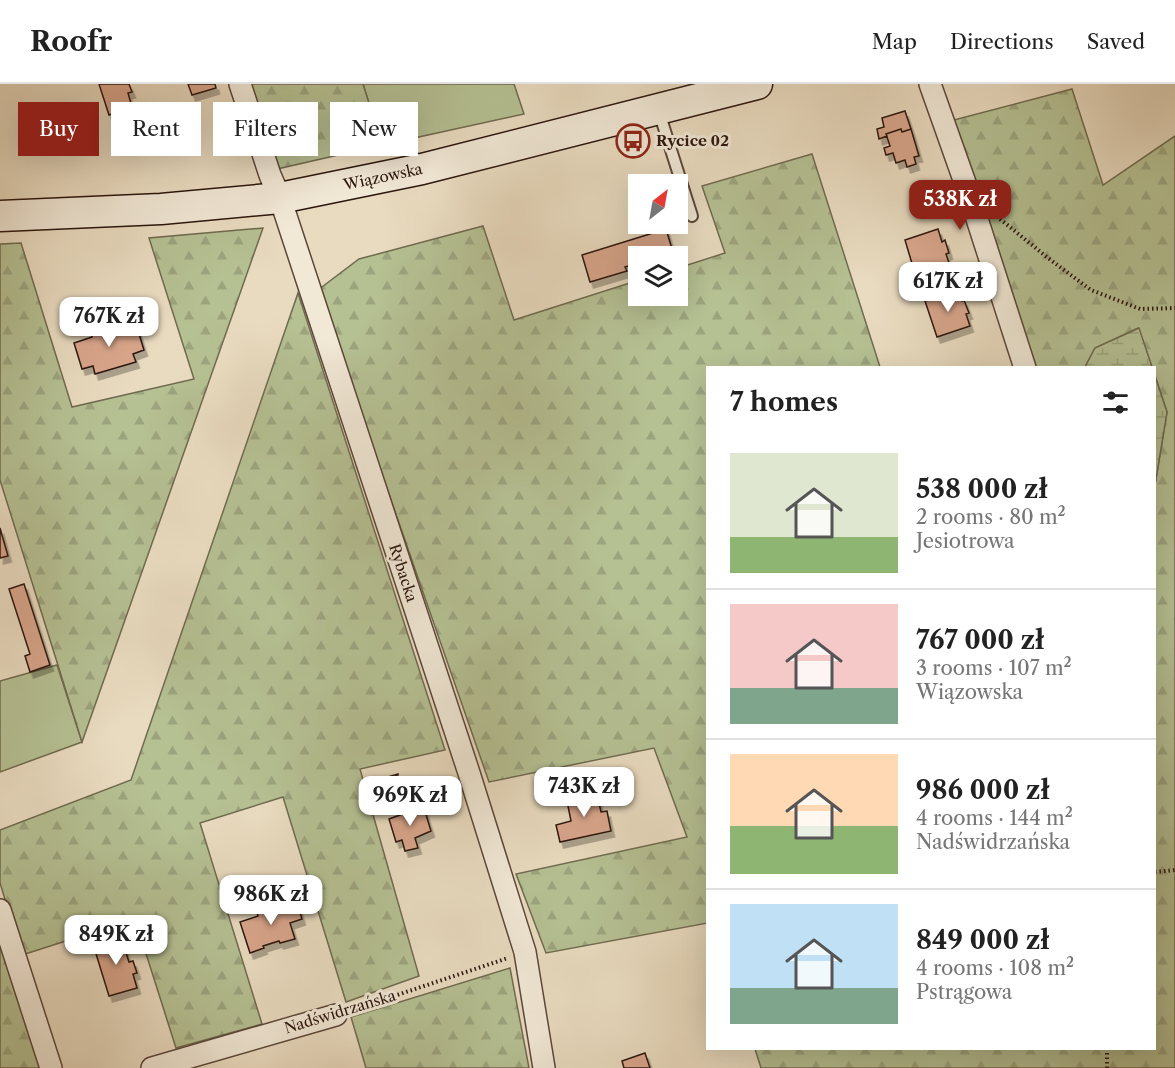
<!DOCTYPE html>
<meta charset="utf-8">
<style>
body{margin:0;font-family:"Libre Caslon Text",serif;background:#f2f2f2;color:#222;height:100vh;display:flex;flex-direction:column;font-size:22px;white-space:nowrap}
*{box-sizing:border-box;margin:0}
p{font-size:20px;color:#767676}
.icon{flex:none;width:33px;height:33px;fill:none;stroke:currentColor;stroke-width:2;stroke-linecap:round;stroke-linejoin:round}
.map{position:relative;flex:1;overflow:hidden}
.sheet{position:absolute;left:706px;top:282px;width:450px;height:684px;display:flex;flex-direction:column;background:#fff;border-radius:0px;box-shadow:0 6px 24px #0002}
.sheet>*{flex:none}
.top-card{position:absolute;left:18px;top:18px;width:570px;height:54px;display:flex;gap:12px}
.needle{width:39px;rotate:31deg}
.fabs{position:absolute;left:628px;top:90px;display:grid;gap:12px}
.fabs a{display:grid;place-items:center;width:60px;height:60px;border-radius:0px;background:#fff;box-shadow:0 6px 24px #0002;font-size:30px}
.price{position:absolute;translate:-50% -51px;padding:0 14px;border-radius:12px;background:#fff;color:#222;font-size:20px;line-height:39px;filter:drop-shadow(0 2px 3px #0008)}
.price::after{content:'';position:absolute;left:50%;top:36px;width:18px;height:14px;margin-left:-9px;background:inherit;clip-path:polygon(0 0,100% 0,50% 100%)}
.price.active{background:#8f2418;color:#fff}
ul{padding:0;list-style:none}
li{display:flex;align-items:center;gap:18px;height:150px;padding:0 24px}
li+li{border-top:2px solid #e0e0e0}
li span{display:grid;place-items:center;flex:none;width:168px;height:120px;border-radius:0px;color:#555}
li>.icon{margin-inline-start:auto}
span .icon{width:72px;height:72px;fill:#fffc;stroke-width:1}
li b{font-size:26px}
h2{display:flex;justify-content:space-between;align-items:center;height:72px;padding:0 24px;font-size:26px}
.chip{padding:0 21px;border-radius:0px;background:#fff;box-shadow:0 6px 24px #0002;font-size:21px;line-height:54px}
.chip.active{background:#8f2418;color:#fff}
header{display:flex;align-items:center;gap:36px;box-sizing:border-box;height:84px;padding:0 30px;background:#fff;border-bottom:2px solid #e0e0e0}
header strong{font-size:28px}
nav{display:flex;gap:33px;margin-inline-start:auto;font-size:21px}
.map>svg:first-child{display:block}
.green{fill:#b5c093;stroke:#706b50;stroke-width:1.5}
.forest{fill:url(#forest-firs);stroke:#706b50;stroke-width:1.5}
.wetland{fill:url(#wetland-marsh);stroke:#706b50;stroke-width:1.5}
.building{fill:#d9a68c;stroke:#2c160e;stroke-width:1.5;filter:url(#shadow)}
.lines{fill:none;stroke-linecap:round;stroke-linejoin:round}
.lane-casing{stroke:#5b473a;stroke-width:14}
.street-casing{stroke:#5b473a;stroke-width:24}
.secondary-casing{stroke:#2c160e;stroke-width:33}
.path{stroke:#2c160e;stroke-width:4;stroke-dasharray:1.5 3;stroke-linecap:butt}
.lane{stroke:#f1e8d6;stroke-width:10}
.street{stroke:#f1e8d6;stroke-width:21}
.secondary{stroke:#f1e8d6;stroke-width:30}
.labels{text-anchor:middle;stroke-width:6;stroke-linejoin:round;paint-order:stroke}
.poi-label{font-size:15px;font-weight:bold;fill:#2c160e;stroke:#f1e8d6;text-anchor:start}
.street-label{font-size:15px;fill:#2c160e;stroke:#f1e8d6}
</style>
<header>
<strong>Roofr</strong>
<nav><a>Map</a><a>Directions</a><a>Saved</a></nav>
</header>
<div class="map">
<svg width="1175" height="984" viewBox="0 0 1175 984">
<defs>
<pattern id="forest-firs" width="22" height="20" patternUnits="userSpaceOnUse" patternTransform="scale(1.5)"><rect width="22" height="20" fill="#b5c093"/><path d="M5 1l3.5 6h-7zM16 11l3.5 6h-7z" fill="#9ca47e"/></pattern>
<pattern id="wetland-marsh" width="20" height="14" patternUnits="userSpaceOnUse" patternTransform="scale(1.5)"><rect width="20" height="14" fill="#b5c093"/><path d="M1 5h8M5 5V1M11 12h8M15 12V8" fill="none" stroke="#9ca47e"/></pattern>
<filter id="shadow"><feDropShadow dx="3.5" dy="6" stdDeviation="0" flood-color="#0004"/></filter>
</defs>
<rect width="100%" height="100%" fill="#e9dbc0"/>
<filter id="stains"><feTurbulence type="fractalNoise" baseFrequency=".00333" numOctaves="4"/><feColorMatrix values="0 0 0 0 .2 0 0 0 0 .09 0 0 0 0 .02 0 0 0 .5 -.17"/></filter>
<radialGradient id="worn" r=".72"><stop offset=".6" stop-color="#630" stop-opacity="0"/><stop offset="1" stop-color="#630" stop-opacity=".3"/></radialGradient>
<!-- green -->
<path class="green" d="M363 0H514L524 30 382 61Z
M57 581 82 658 0 688V597Z"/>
<!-- forest -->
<path class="forest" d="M251 0H363L382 61 277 85Z
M1072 5 1103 101 1175 52V984H761L755 965 1155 964V401L1167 328 1155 292V284L1152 283 1138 244 1095 264 1085 283H1034L950 37Z
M812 70 880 283 708 284V839L546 869 516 790 687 753 654 664 489 698 318 206 359 175 483 142 514 236 639 196V212H678V184L725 169 702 102Z
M263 144 82 658 0 396V160L21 159 72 323 194 295 149 154Z
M298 209 445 666 360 685 419 892 346 918 283 713 200 739 262 940 176 964 135 835 22 871 0 799V746L131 696Z
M0 856 44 984H0Z
M510 884 529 984H366L351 933Z"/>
<!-- wetland -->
<path class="wetland" d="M1139 244 1152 283H1085L1095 264Z
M1155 292 1167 328 1155 401Z"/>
<!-- building -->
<path class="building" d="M99 0H129L132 8 128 9 132 23 109 31Z
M188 0H215L216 4 192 11Z
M905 27 911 45 902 48 901 45 886 50 887 52 879 55 877 45 884 43 882 34Z
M901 45 902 48 911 45 919 72 914 73 916 80 907 83 905 76 896 79 893 69 886 71 884 64 890 62 886 50Z
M666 145 673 168 659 172H639V179L625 183 627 187 590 198 582 171Z
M938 145 942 158 945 156 949 169 946 170 950 182 916 193 905 156Z
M958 206 962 217 964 216 969 229 966 230 970 242 937 253 925 217Z
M116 238 118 245 136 240 144 266 133 270 136 278 95 290 93 282 82 285 74 259 92 253 90 246Z
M0 444 8 472 0 474Z
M24 500 50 581 30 588 25 572 30 570 9 505Z
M398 690V691H396L402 710 404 709V711L387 716 389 721 380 724 371 698Z
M596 706 601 728 607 727 611 747 560 758 556 741 571 737 566 712Z
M424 724 431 747 415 754 418 764 405 767 402 756 396 758 389 735 400 731 399 729 412 725 413 727Z
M296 815 302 835 290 839 295 855 280 859 279 857 263 862 264 864 250 869 240 838 258 832 257 828Z
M120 851 129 878 133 877 137 889 133 890 137 904 109 912 93 860Z
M645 969 650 984H624L622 977Z"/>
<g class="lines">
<!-- lane casing -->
<g class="lane-casing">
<path id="lane" d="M658 25 692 132"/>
</g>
<!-- street casing -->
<g class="street-casing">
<path id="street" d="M240 0 270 91 280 114 469 689 525 868 544 984
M930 0 969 110 1025 284
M0 826 51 984
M152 984 336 931"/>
</g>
<!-- secondary casing -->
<g class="secondary-casing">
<path id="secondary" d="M0 132 161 125 280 114 422 85 757 0"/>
</g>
<!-- path -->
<path class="path" d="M1000 135 1048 174 1091 206 1140 225 1175 224
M1155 788 1175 786
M355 925 508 874
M1107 984V964"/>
<!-- lane -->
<use href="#lane" class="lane"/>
<!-- street -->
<use href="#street" class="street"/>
<!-- secondary -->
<use href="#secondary" class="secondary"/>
</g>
<!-- icons -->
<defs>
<g id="bus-ring" transform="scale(1.725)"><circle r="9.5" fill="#f1e8d6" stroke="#8f2418" stroke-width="1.5"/><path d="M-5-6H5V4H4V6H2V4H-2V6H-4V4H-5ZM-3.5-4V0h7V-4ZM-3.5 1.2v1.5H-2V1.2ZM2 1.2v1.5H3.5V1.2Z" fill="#8f2418"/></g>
</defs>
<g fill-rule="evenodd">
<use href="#bus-ring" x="633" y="57"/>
</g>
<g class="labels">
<!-- poi labels -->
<g class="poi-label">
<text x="656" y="62">Rycice 02</text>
</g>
<!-- street labels -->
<g class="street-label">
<text transform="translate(383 93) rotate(-12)" y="5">Wiązowska</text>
<text transform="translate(403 489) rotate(72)" y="5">Rybacka</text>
<text transform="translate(340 928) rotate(-17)" y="5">Nadświdrzańska</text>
</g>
</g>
<rect width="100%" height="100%" filter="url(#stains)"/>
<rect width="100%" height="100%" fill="url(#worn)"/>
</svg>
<div class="fabs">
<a><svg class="needle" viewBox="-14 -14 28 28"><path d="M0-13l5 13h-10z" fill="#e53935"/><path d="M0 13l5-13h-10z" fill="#767676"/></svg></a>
<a><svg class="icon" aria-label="layers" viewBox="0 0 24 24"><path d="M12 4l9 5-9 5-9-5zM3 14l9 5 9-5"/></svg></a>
</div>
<b class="price active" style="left:960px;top:147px">538K zł</b>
<b class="price" style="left:948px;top:229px">617K zł</b>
<b class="price" style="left:109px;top:264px">767K zł</b>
<b class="price" style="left:584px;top:734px">743K zł</b>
<b class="price" style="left:410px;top:743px">969K zł</b>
<b class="price" style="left:271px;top:842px">986K zł</b>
<b class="price" style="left:116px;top:882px">849K zł</b>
<div class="top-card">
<a class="chip active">Buy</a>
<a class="chip">Rent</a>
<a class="chip">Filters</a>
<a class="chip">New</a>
</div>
<section class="sheet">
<h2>7 homes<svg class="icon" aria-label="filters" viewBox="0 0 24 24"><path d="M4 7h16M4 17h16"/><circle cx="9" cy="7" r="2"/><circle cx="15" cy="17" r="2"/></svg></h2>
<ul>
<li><span style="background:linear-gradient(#dfe7d0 70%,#8fb573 0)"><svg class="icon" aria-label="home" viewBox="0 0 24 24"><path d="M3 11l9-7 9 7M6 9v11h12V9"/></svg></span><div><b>538 000 zł</b><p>2 rooms · 80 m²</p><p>Jesiotrowa</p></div></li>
<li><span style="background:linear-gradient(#f6c9c9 70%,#7fa58c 0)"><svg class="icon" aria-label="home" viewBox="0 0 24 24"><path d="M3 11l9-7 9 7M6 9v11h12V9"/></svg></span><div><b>767 000 zł</b><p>3 rooms · 107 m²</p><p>Wiązowska</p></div></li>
<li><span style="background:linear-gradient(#ffd9b3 60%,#8fb573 0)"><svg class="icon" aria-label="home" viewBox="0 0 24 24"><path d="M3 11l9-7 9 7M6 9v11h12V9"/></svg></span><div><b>986 000 zł</b><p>4 rooms · 144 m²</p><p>Nadświdrzańska</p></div></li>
<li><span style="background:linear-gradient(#bfe0f5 70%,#7fa58c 0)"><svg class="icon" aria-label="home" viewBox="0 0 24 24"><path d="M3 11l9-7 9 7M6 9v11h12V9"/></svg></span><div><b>849 000 zł</b><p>4 rooms · 108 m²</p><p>Pstrągowa</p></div></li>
</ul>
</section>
</div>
